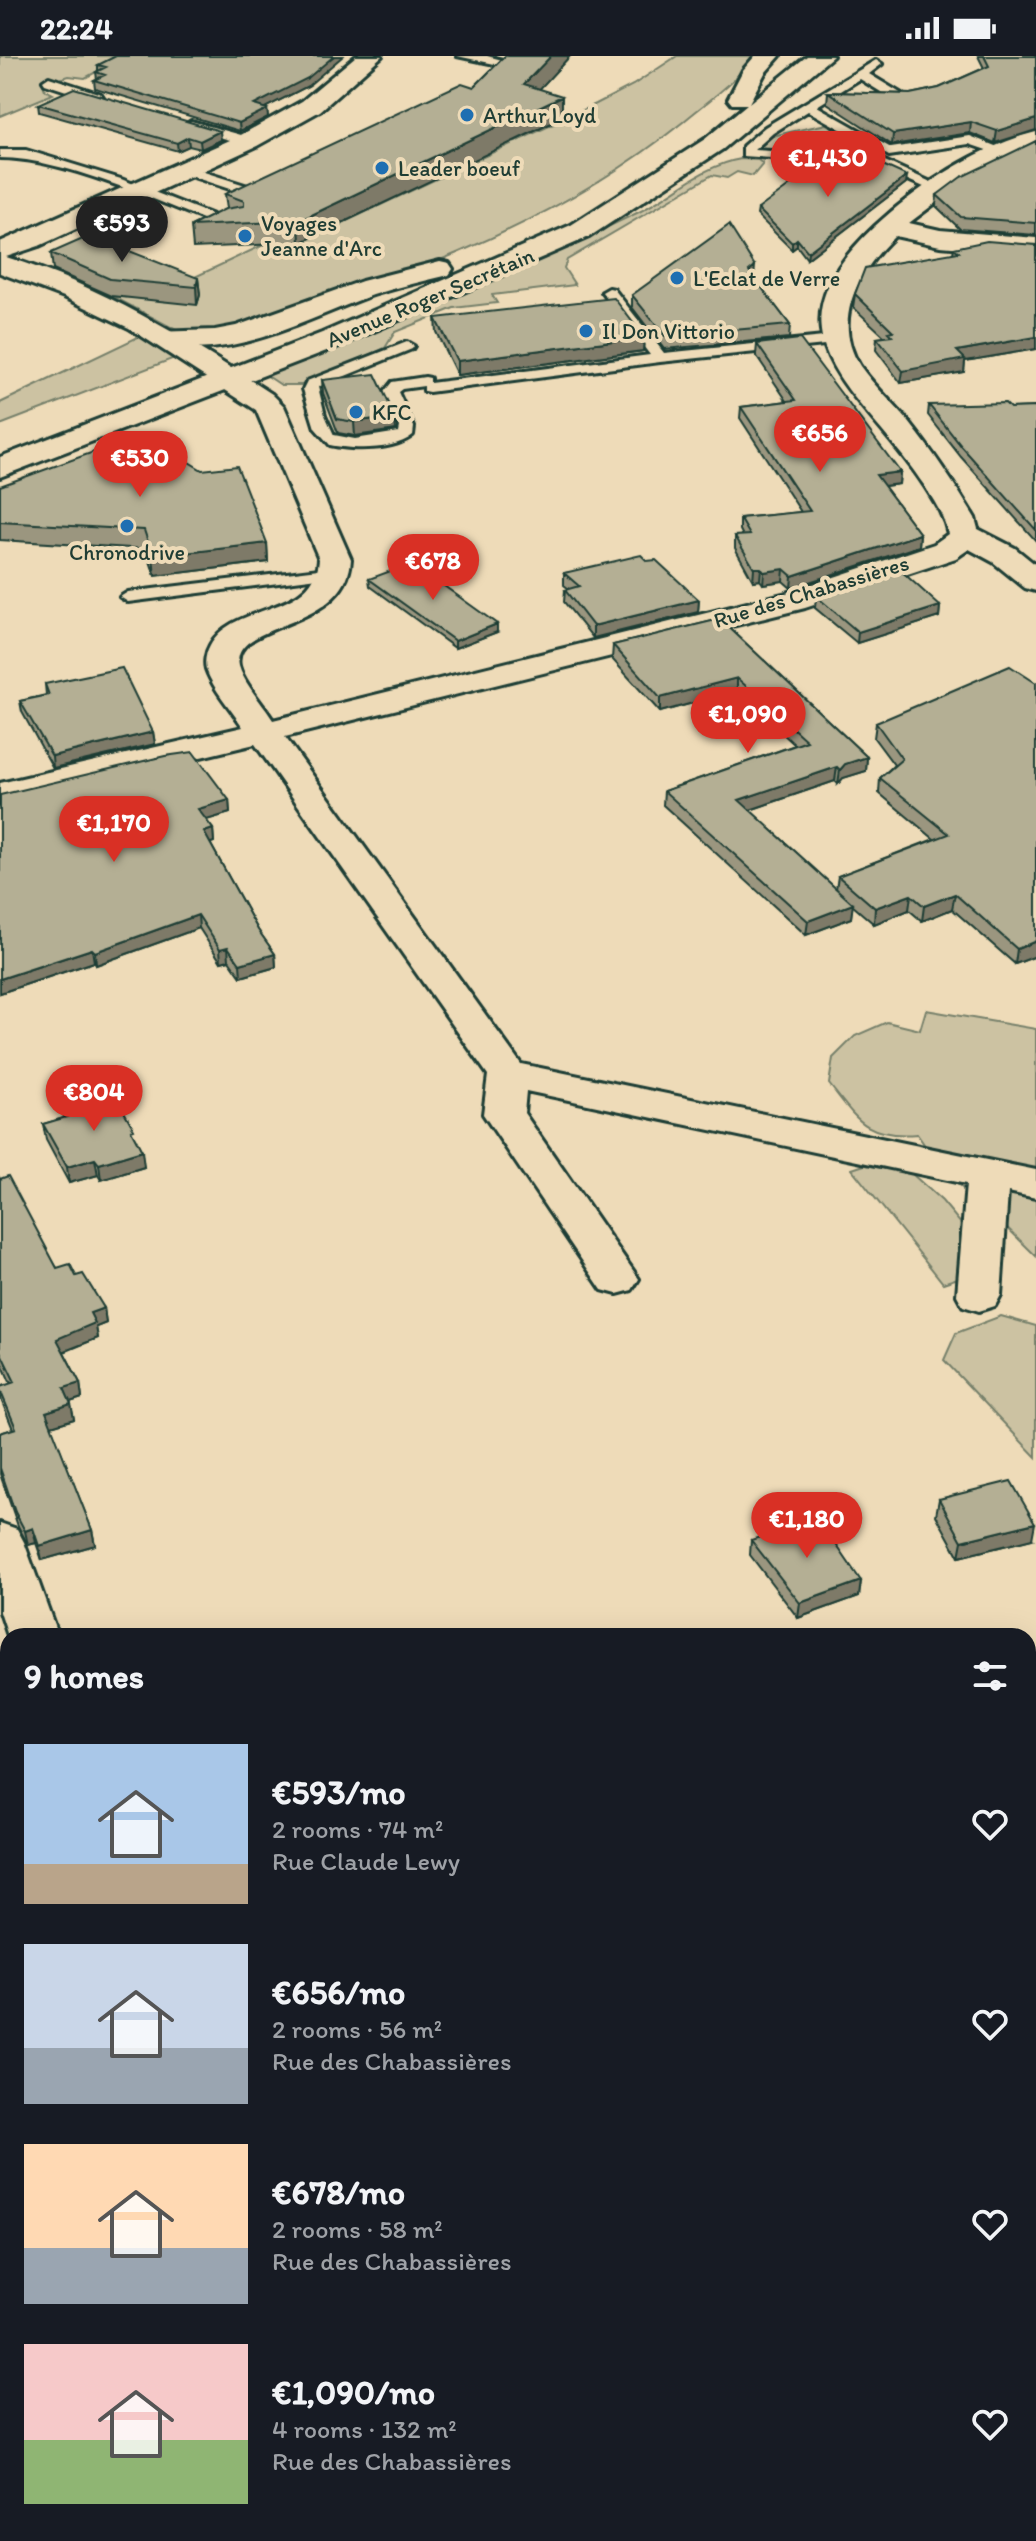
<!DOCTYPE html>
<meta charset="utf-8">
<style>
body{margin:0;font-family:Itim,sans-serif;background:#20242c;color:#f1f3f6;height:100vh;display:flex;flex-direction:column;font-size:30px;white-space:nowrap}
*{box-sizing:border-box;margin:0}
p{font-size:26px;color:#9ea1a6}
.icon{flex:none;width:44px;height:44px;fill:none;stroke:currentColor;stroke-width:2;stroke-linecap:round;stroke-linejoin:round}
.map{position:relative;flex:1;overflow:hidden}
.drawer{position:absolute;left:0px;top:1572px;width:1036px;height:914px;display:flex;flex-direction:column;background:#171b24;border-radius:24px 24px 0 0;box-shadow:0 8px 32px #0002}
.drawer>*{flex:none}
.price{position:absolute;translate:-50% -68px;padding:0 18px;border-radius:28px;background:#d93025;color:#fff;font-size:26px;line-height:52px;filter:drop-shadow(0 2px 4px #0008)}
.price::after{content:'';position:absolute;left:50%;top:48px;width:24px;height:18px;margin-left:-12px;background:inherit;clip-path:polygon(0 0,100% 0,50% 100%)}
.price.current{background:#222;color:#fff}
ul{padding:0;list-style:none}
li{display:flex;align-items:center;gap:24px;height:200px;padding:0 24px}
li span{display:grid;place-items:center;flex:none;width:224px;height:160px;border-radius:0px;color:#555}
li>.icon{margin-inline-start:auto}
span .icon{width:96px;height:96px;fill:#fffc;stroke-width:1}
li b{font-size:34px}
h2{display:flex;justify-content:space-between;align-items:center;height:96px;padding:0 24px;font-size:34px}
.status{display:flex;justify-content:space-between;align-items:center;height:56px;padding:0 40px;background:#171b24;direction:ltr}
.status svg{height:22px;fill:currentColor}
.map>svg:first-child{display:block}
.green{fill:#ccc2a2;stroke:#76806b;stroke-width:2}
.lines{fill:none;stroke-linecap:round;stroke-linejoin:round}
.lane-casing{stroke:#1f3d34;stroke-width:6}
.street-casing{stroke:#1f3d34;stroke-width:6}
.secondary-casing{stroke:#1f3d34;stroke-width:6}
.primary-casing{stroke:#1f3d34;stroke-width:6}
.lane{fill:#eedbb8;fill-rule:evenodd}
.street{fill:#eedbb8;fill-rule:evenodd}
.secondary{fill:#eedbb8;fill-rule:evenodd}
.primary{fill:#eedbb8;fill-rule:evenodd}
.wall{fill:#9b967f;stroke:#1f3d34;stroke-width:2}
.shaded-wall{fill:#7e7a68;stroke:#1f3d34;stroke-width:2}
.building{fill:#b4af94;stroke:#1f3d34;stroke-width:2}
.poi-dot{fill:#1f6fb2;stroke:#eedbb8;stroke-width:3}
.labels{text-anchor:middle;stroke-width:8;stroke-linejoin:round;paint-order:stroke}
.far-poi-label{font-size:22px;fill:#1f3d34;stroke:#eedbb8;text-anchor:start}
.far-street-label{font-size:22px;fill:#1f3d34;stroke:#eedbb8}
</style>
<div class="status"><b>22:24</b><svg viewBox="0 0 49 12"><path d="M0 12V9h3v3zM5 12V6h3v6zM10 12V3h3v9zM15 12V0h3v12zM26 1h20v11H26zM47 4h2v5h-2z"/></svg></div>
<div class="map">
<svg width="1036" height="2485" viewBox="0 0 1036 2485">
<rect width="100%" height="100%" fill="#eedbb8"/>
<filter id="ink" filterUnits="userSpaceOnUse"><feTurbulence type="fractalNoise" baseFrequency=".0125" numOctaves="2"/><feDisplacementMap in="SourceGraphic" scale="16" xChannelSelector="R" yChannelSelector="G"/><feConvolveMatrix kernelMatrix="1 2 1 2 8 2 1 2 1" color-interpolation-filters="sRGB"/></filter>
<g filter="url(#ink)">
<!-- green -->
<path class="green" d="M0 0H126L85 22 69 20 43 28 45 34 53 38 0 60Z
M677 0H754C735 27 708 45 683 66 545 177 376 234 208 279L180 276 112 240 148 243 263 189 300 187 596 48 633 29Z
M826 68 835 73 820 77 844 93 861 90 871 96 786 97 757 93 772 80Z
M741 103 758 104 763 108 753 120 737 116 727 122 712 119 567 204 564 212 575 229 492 239 497 247 454 252 395 276 385 292 304 329H281L263 317C390 268 516 215 639 156 673 139 703 109 741 103Z
M140 280 180 300 0 369V347Z
M926 954 1036 973V1200L989 1154 944 1117 917 1078C866 1082 858 1065 829 1028L833 1002 855 980 887 966 920 974Z
M892 1100 942 1145 988 1200 961 1221 943 1227 852 1113Z
M1001 1260 1036 1270V1401L944 1304 956 1277Z"/>
<g class="lines">
<!-- lane casing -->
<g class="lane-casing">
<path id="lane" d="M457 0H487L510 6 504 10Z
M876 4 882 8 869 18 902 38V44H894L860 23 817 50 891 92 970 80 1013 97 1007 101 969 88 889 100 808 55 773 77 754 94 876 101 944 132 933 135 874 109 743 100V90L765 71Z
M49 21 101 38 103 41 97 45 45 28 43 25Z
M191 65 252 82 254 85 248 89 187 72 185 69Z
M0 94H26L121 123 243 171 231 174C168 150 66 102 0 102Z
M185 110 267 136 268 139 257 142 181 117 179 114Z
M609 232 614 233 664 297 834 280 841 284 834 288 660 306 429 336 424 335V330L402 333 398 336 414 371 413 379C394 395 353 394 330 389L315 372 303 333 307 325 407 286 414 290 412 293 318 331 325 359 334 379 355 383 399 376 400 371 384 336 392 326 425 321 430 322V327L650 299 602 236Z
M336 511 344 516 342 519 128 546 120 541 128 536Z"/>
</g>
<!-- street casing -->
<g class="street-casing">
<path id="street" d="M356 0H382L320 55 257 90 39 190 6 201C105 231 186 283 272 338L284 350 351 503C347 576 229 564 239 610 244 628 263 648 273 664L783 538 934 488 948 478C944 459 934 445 924 429 861 333 755 282 875 170 917 131 979 90 1036 76V92L958 130 909 167 940 174 1036 182V198L940 190 895 180C860 213 830 263 860 310 874 330 893 347 909 366 933 396 955 429 975 462L978 473 1015 492 1036 509V535L1025 532 993 506 969 493 956 502 805 552 285 681 521 1008 1036 1114V1142L1008 1136 1001 1239 995 1250 979 1255 963 1250 957 1239 966 1128 526 1035 524 1057 639 1223 632 1234 617 1238 602 1234 483 1058 488 1019 255 688 0 749V727L243 671C231 653 213 633 206 613 204 606 206 596 210 589 233 546 315 561 319 503L256 354 129 272 64 241 0 217V186L239 80 302 45Z
M0 1467 17 1473 24 1486 58 1580H8L0 1556Z
M1036 2148V2206L1028 2209V2151Z
M320 2478H389L386 2485H317Z"/>
</g>
<!-- secondary casing -->
<g class="secondary-casing">
<path id="secondary" d="M0 2283 8 2287V2352L0 2349Z
M166 2478H235L238 2485H169Z"/>
</g>
<!-- primary casing -->
<g class="primary-casing">
<path id="primary" d="M755 0H780L765 17 749 47 807 0H833L723 93 589 181 342 289 0 421V401L322 277 571 169 705 83 747 48H732L728 43 743 14Z
M440 205 449 207 453 213 449 219C424 225 398 231 373 239 304 264 230 307 155 288L151 282 155 276 215 274 236 270 362 225Z"/>
</g>
<!-- lane -->
<use href="#lane" class="lane"/>
<!-- street -->
<use href="#street" class="street"/>
<!-- secondary -->
<use href="#secondary" class="secondary"/>
<!-- primary -->
<use href="#primary" class="primary"/>
</g>
<!-- wall -->
<path class="wall" d="M505 0H570L539 33 562 62 300 187 193 192 191 170 227 153 225 138 474 31Z
M978 0H1036L995 87 970 77 892 89 827 47 828 36 910 38 939 32 984 12Z
M98 9 308 30 264 52 267 53 268 61 240 75 95 32 94 24 97 23 96 16 98 15Z
M38 48 221 84 201 93 189 90 178 95 39 56Z
M1036 85V179L960 173 936 150 937 139Z
M906 127 807 203 797 190 792 194 757 159 758 153Z
M1036 189V293L965 305 964 316 901 327 876 294 877 282 885 281 853 251 855 238 953 197 954 192Z
M51 197 198 222 200 239 197 249 112 240 53 214Z
M754 222 790 269 789 282 664 293 632 251V239Z
M435 262 644 281 643 295 457 319 436 276Z
M757 288 900 416 899 428 884 430 920 478 919 490 791 532 783 525 763 528 760 524 753 525 735 492V480H743L740 474V462L801 456 740 362 741 351 787 345 756 299Z
M322 324 396 374 355 380 338 377 323 337Z
M929 349 1010 352 1036 351V485L961 401 928 359Z
M0 430 267 487 268 506 155 520 146 493 0 484Z
M647 505 699 544 698 556 593 582 564 546 565 534 569 533 564 529V517Z
M369 523 497 576 455 592 370 530Z
M816 540 940 550 939 561 857 587 815 552Z
M720 563 867 701 866 715 843 722 838 728 835 725 750 754 836 833 838 820 934 783 879 737 880 722 894 709 874 682 876 667 1036 627V900L1015 908 952 853 922 865 909 854 874 868 852 849 851 862 806 879 663 749 664 735 795 689 737 635 660 656 612 603 613 589Z
M45 628 153 676 155 688 53 712 22 656 20 645 46 639Z
M0 739 229 744 230 757 206 764 213 773 214 786 210 787 258 874 275 898 276 911 241 921 229 904 221 906 199 872 96 909 94 906 0 937Z
M63 1055 135 1082 144 1111 101 1124 98 1119 69 1127 46 1084 43 1068 64 1062Z
M0 1123 57 1212 76 1220 104 1252 106 1267 96 1271 98 1282 64 1296 80 1327 82 1342 70 1346 74 1363 51 1370 92 1474 95 1489 42 1504 36 1487 28 1489 18 1470 0 1418V1377L13 1373 2 1346 0 1338V1331L11 1328 0 1303Z
M939 1443 1032 1483 959 1501 936 1459Z
M751 1484 861 1525 859 1540 798 1562 750 1499Z
M1036 1799V1830L1029 1816 1033 1800Z
M993 2478H1020L1002 2485H996Z"/>
<!-- shaded-wall -->
<path class="shaded-wall" d="M334 0H343L308 30 255 57 254 49Z
M551 0H570L524 50V28Z
M562 40V62L300 187 299 165Z
M267 53 268 61 240 75 239 67Z
M1036 63V74L995 87 997 75Z
M971 66 970 77 892 89 893 78Z
M220 75 221 84 201 93 200 85Z
M188 81 189 90 178 95 177 87Z
M907 120 906 127 807 203 808 196Z
M797 183V190L792 194V187Z
M755 210 754 222 749 215Z
M198 222 200 239 197 249 196 231Z
M644 281 643 295 457 319V305Z
M1036 281V293L965 305 964 316 901 327 903 315 957 295Z
M395 360 396 374 355 380 354 366Z
M900 416 899 428 875 431 876 419Z
M920 478 919 490 791 532 792 520Z
M267 487 268 506 155 520 153 501Z
M754 512H761L760 524 753 525Z
M784 513 783 525 763 528 764 516Z
M699 544 698 556 593 582V570Z
M940 550 939 561 857 587 858 576Z
M497 568V576L455 592V585Z
M737 622V635L660 656V642Z
M153 676 155 688 53 712 52 700Z
M867 701 866 715 843 722 838 728 840 714 845 708Z
M837 711 835 725 738 758 739 744Z
M229 744 230 757 200 766 198 753Z
M213 773 214 786 205 789 204 776Z
M955 838 952 853 922 865 924 850Z
M911 839 909 854 874 868 875 852Z
M853 848 851 862 806 879 808 865Z
M198 859 199 872 96 909 95 896Z
M1036 885V900L1015 908 1017 893Z
M228 891 229 904 221 906 220 893Z
M92 893 94 906 0 937V923Z
M275 898 276 911 241 921 240 908Z
M142 1095 144 1111 101 1124 99 1108Z
M95 1103 98 1119 69 1127 67 1111Z
M104 1252 106 1267 96 1271 98 1282 60 1297 57 1283 90 1257Z
M80 1327 82 1342 67 1347 64 1332Z
M71 1348 74 1363 48 1371 46 1356Z
M1035 1467 1032 1483 959 1501 962 1485Z
M33 1472 36 1487 28 1489 25 1475Z
M92 1474 95 1489 42 1504 39 1490Z
M861 1525 859 1540 798 1562 800 1547Z
M8 1880V1895L0 1899V1883Z
M1036 1884V1899L1028 1901V1886Z
M8 2108V2123L0 2127V2111Z
M8 2191V2207L0 2210V2194Z
M1036 2462V2472L1028 2475V2465Z
M1000 2478H1020L1002 2485H998Z"/>
<!-- building -->
<path class="building" d="M116 0H334L308 22 254 49 267 53 239 67 94 24 105 19 96 16 106 11 98 9Z
M505 0H551L524 28 562 40 299 165 191 170 225 153 244 150V145L225 138 462 27 474 31Z
M984 0H1036V63L997 75 971 66 893 78 828 36 910 38 939 32 989 10Z
M74 32 220 75 200 85 188 81 177 87 38 48Z
M1036 85V167L961 161 937 139 961 121Z
M827 102 874 105 907 120 808 196 797 183 792 187 758 153Z
M729 169 755 210 749 215 790 269 665 280 632 239Z
M85 182 94 186 99 183 198 222 196 231 110 223 51 197Z
M987 185 1036 189V281L957 295 965 303 903 315 877 282 892 280 888 276 893 275 855 238 865 212 959 196 954 192Z
M614 242 644 281 457 305 435 262Z
M800 283 900 416 876 419 920 478 792 520 784 513 764 516 761 512H754L735 480 750 479 740 462 810 455 741 351 796 344 757 288Z
M375 318 395 360 354 366 337 363 322 324Z
M1005 347 1010 352 1036 351V474L962 391 929 349Z
M143 378 202 414 237 410 267 487 153 501 144 474 0 466V430Z
M641 499 647 505 656 504 699 544 593 570 565 534 579 530 564 517Z
M412 507 497 568 455 585 369 523Z
M899 513 940 550 858 576 816 540Z
M720 563 867 701 845 708 840 714 837 711 739 744 853 848 808 865 664 735 807 685 737 622 660 642 613 589Z
M1010 610 1036 627V885L1017 893 955 838 924 850 911 839 875 852 838 820 949 778 880 722 902 703 876 667Z
M122 612 153 676 52 700 20 645 49 639 45 628Z
M193 696 229 744 198 753 213 773 204 776 258 874 275 898 240 908 228 891 220 893 198 859 95 896 92 893 0 923V739L165 700Z
M114 1038 134 1073 131 1074 142 1095 99 1108 95 1103 67 1111 43 1068 67 1061 63 1055Z
M8 1120 57 1212 70 1208 76 1220 83 1218 104 1252 90 1257 95 1267 57 1283 80 1327 64 1332 71 1348 46 1356 92 1474 39 1490 33 1472 25 1475 15 1456 0 1412V1377L16 1372 0 1334V1331L15 1326 0 1295V1123Z
M1011 1425 1035 1467 962 1485 939 1443Z
M818 1462 861 1525 800 1547 751 1484Z
M0 1783 8 1805V1880L0 1883Z
M1036 1839V1884L1028 1886V1841Z
M8 2072V2108L0 2111V2076Z
M0 2128 8 2156V2191L0 2194Z
M1028 2281 1036 2299V2462L1028 2465Z
M8 2477V2478H58L59 2485H4L2 2479Z
M472 2478H559L561 2485H473Z"/>
</g>
<!-- markers -->
<g class="poi-dot">
<circle cx="467" cy="59" r="8"/>
<circle cx="382" cy="112" r="8"/>
<circle cx="245" cy="180" r="8"/>
<circle cx="677" cy="222" r="8"/>
<circle cx="586" cy="275" r="8"/>
<circle cx="356" cy="356" r="8"/>
<circle cx="127" cy="470" r="8"/>
</g>
<g class="labels">
<!-- far-poi labels -->
<g class="far-poi-label">
<text x="483" y="67">Arthur Loyd</text>
<text x="398" y="120">Leader boeuf</text>
<text x="261" y="175">Voyages<tspan x="261" dy="25">Jeanne d'Arc</tspan></text>
<text x="693" y="230">L'Eclat de Verre</text>
<text x="602" y="283">Il Don Vittorio</text>
<text x="372" y="364">KFC</text>
<text x="127" y="504" text-anchor="middle">Chronodrive</text>
</g>
<!-- far-street labels -->
<g class="far-street-label">
<text transform="translate(430 241) rotate(-23)" y="8">Avenue Roger Secrétain</text>
<text transform="translate(811 535) rotate(-17)" y="8">Rue des Chabassières</text>
</g>
</g>
</svg>
<b class="price" style="left:828px;top:143px">€1,430</b>
<b class="price current" style="left:122px;top:208px">€593</b>
<b class="price" style="left:820px;top:418px">€656</b>
<b class="price" style="left:140px;top:443px">€530</b>
<b class="price" style="left:433px;top:546px">€678</b>
<b class="price" style="left:748px;top:699px">€1,090</b>
<b class="price" style="left:114px;top:808px">€1,170</b>
<b class="price" style="left:94px;top:1077px">€804</b>
<b class="price" style="left:807px;top:1504px">€1,180</b>
<section class="drawer">
<h2>9 homes<svg class="icon" aria-label="filters" viewBox="0 0 24 24"><path d="M4 7h16M4 17h16"/><circle cx="9" cy="7" r="2"/><circle cx="15" cy="17" r="2"/></svg></h2>
<ul>
<li><span style="background:linear-gradient(#a9c7e8 75%,#b9a48a 0)"><svg class="icon" aria-label="home" viewBox="0 0 24 24"><path d="M3 11l9-7 9 7M6 9v11h12V9"/></svg></span><div><b>€593/mo</b><p>2 rooms · 74 m²</p><p>Rue Claude Lewy</p></div><svg class="icon" aria-label="heart" viewBox="0 0 24 24"><path d="M12 20l-8-8c-3-5 5-10 8-4 3-6 11-1 8 4z"/></svg></li>
<li><span style="background:linear-gradient(#c9d6e8 65%,#9aa5b1 0)"><svg class="icon" aria-label="home" viewBox="0 0 24 24"><path d="M3 11l9-7 9 7M6 9v11h12V9"/></svg></span><div><b>€656/mo</b><p>2 rooms · 56 m²</p><p>Rue des Chabassières</p></div><svg class="icon" aria-label="heart" viewBox="0 0 24 24"><path d="M12 20l-8-8c-3-5 5-10 8-4 3-6 11-1 8 4z"/></svg></li>
<li><span style="background:linear-gradient(#ffd9b3 65%,#9aa5b1 0)"><svg class="icon" aria-label="home" viewBox="0 0 24 24"><path d="M3 11l9-7 9 7M6 9v11h12V9"/></svg></span><div><b>€678/mo</b><p>2 rooms · 58 m²</p><p>Rue des Chabassières</p></div><svg class="icon" aria-label="heart" viewBox="0 0 24 24"><path d="M12 20l-8-8c-3-5 5-10 8-4 3-6 11-1 8 4z"/></svg></li>
<li><span style="background:linear-gradient(#f6c9c9 60%,#8fb573 0)"><svg class="icon" aria-label="home" viewBox="0 0 24 24"><path d="M3 11l9-7 9 7M6 9v11h12V9"/></svg></span><div><b>€1,090/mo</b><p>4 rooms · 132 m²</p><p>Rue des Chabassières</p></div><svg class="icon" aria-label="heart" viewBox="0 0 24 24"><path d="M12 20l-8-8c-3-5 5-10 8-4 3-6 11-1 8 4z"/></svg></li>
</ul>
</section>
</div>
